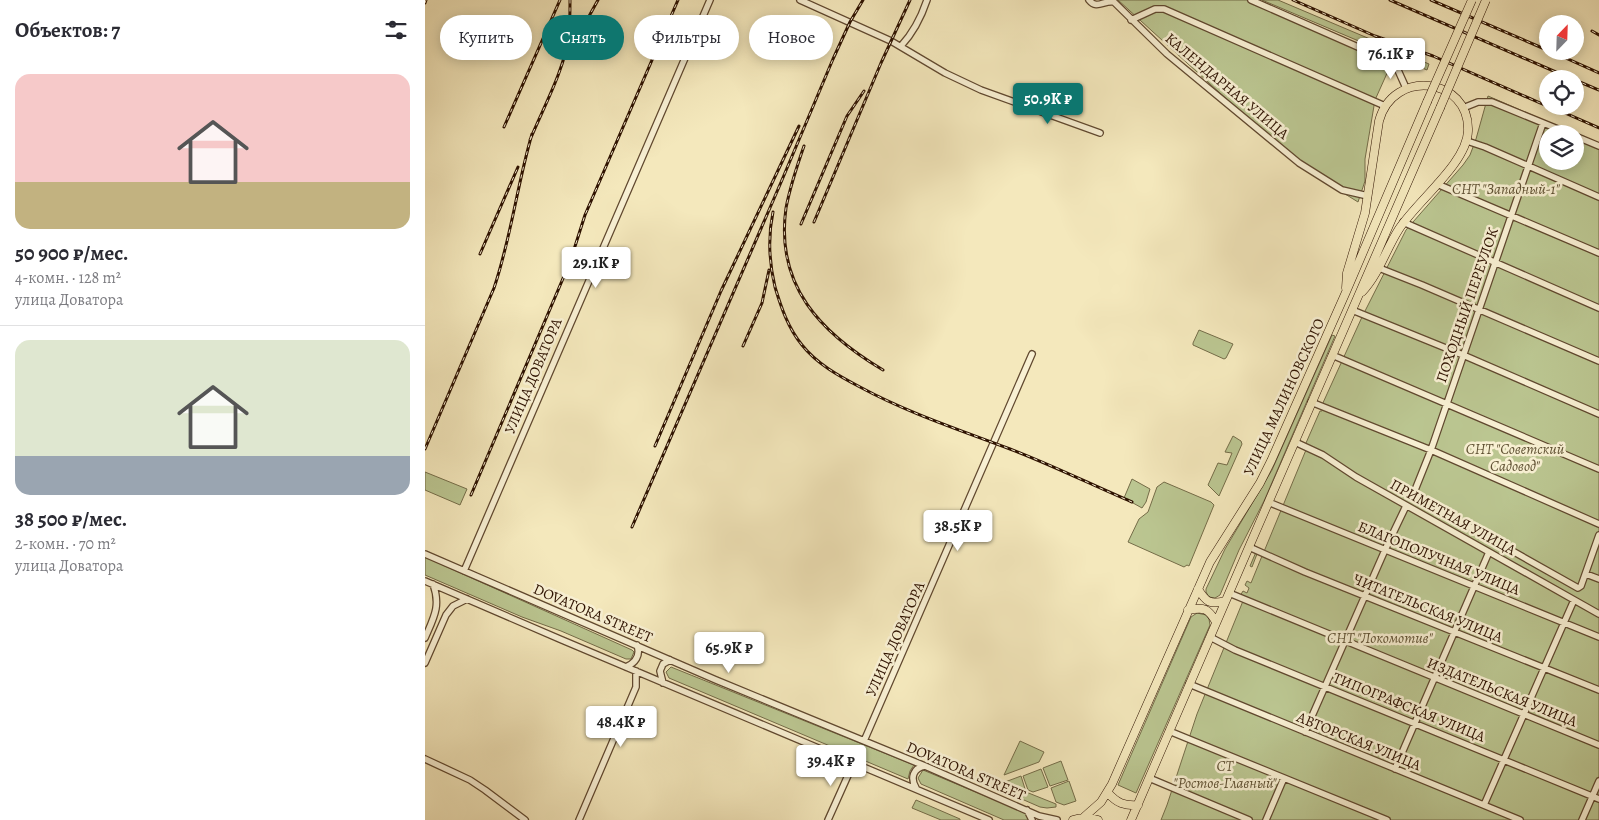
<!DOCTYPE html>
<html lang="ru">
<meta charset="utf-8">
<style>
body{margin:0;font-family:Alegreya,serif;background:#f2f2f3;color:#2b2b33;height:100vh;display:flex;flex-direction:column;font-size:19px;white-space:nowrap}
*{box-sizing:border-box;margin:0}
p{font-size:16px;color:#7c7c81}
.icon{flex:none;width:28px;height:28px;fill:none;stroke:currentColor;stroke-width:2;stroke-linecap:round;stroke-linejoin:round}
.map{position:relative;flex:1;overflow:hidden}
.panel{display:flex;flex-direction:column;background:#fff;width:425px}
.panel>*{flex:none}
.hud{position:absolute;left:15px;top:15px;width:475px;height:45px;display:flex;gap:10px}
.needle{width:32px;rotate:23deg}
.tools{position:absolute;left:1114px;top:15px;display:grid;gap:10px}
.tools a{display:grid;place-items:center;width:45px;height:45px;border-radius:50%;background:#fff;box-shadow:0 2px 12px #0003;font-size:25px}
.price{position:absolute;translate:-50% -42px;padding:0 11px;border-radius:5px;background:#fff;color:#222;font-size:16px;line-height:32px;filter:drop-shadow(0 1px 2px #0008)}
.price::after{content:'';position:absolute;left:50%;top:30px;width:15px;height:11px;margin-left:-8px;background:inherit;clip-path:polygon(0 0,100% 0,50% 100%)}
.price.selected{background:#0f766e;color:#fff}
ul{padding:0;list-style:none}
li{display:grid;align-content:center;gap:10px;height:265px;padding:0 15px}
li+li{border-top:1px solid #e1e1e2}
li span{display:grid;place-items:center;height:155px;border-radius:15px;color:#555}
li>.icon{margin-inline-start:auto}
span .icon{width:90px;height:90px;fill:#fffc;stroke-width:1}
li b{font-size:21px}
h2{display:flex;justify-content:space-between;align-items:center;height:60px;padding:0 15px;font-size:21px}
.pill{padding:0 18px;border-radius:22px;background:#fff;box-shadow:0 2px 12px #0003;font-size:18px;line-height:45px}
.pill.selected{background:#0f766e;color:#fff}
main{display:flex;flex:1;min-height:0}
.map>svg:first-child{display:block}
.green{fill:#bbc691;stroke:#746c48;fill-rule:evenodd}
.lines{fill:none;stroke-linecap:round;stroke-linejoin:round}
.minor-casing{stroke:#60482f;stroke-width:8}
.highway-casing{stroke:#2e1200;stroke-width:9}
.minor{stroke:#f8f0d3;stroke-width:5.5}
.highway{stroke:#f4e8bc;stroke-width:8}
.rail-casing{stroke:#2e1200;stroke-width:3}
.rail{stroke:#f8f0d3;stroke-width:1;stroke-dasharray:4;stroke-linecap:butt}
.highway-bridge-casing{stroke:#2e1200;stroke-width:9;stroke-linecap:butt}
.highway-bridge{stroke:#f4e8bc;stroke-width:8}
.labels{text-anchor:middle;stroke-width:5;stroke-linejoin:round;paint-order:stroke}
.street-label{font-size:15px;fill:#2e1200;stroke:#f8f0d3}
.park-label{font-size:15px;font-style:italic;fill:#5f5133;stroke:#f8f0d3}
</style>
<main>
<section class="panel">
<h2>Объектов: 7<svg class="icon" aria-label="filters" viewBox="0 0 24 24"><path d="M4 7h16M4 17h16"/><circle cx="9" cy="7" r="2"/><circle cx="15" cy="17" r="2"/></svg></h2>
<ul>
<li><span style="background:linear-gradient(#f6c9c9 70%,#c2b280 0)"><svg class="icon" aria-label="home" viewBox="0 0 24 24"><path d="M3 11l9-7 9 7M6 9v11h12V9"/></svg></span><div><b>50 900 ₽/мес.</b><p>4-комн. · 128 m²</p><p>улица Доватора</p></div></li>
<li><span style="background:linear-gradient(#dfe7d0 75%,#9aa5b1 0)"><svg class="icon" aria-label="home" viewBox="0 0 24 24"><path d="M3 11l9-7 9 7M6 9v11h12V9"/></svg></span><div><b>38 500 ₽/мес.</b><p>2-комн. · 70 m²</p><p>улица Доватора</p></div></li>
</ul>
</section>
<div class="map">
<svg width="1174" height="820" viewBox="0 0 1174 820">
<rect width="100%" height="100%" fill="#f4e8bc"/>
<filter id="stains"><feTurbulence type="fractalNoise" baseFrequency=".004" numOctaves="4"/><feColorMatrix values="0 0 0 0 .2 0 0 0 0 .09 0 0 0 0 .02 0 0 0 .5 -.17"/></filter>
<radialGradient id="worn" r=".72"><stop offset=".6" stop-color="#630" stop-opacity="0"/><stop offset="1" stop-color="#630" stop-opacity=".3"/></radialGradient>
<!-- green -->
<path class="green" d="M693 0H831L968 60 950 100 940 159V181L933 202 875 166Z
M837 0H853L1004 64 1002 70Z
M1063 96 1174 144V820H736L742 805 772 714 818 601 815 596 818 591 822 593 824 588 820 585 822 581 826 583 837 556 832 554 827 567 825 566 831 552 838 554 883 445 881 443 895 411H897L899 406 897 405 937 317 981 230 1038 165 1045 155 1051 139ZM1122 134H1150V161H1122Z
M774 330 808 344 801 358 799 359 768 345V343Z
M907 335 910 336 839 501 814 550 795 595 790 598 784 597 781 592V589L800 549 847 470Z
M808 436 816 441 817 444 794 496 783 485 793 463 802 465 807 453 800 452Z
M0 472 42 489 35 505 0 490Z
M707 479 725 489 721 502 717 508 699 498Z
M739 482 786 502 789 505 764 566 762 565 759 567 703 542 714 519 723 512 732 487Z
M0 557 207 650 209 652 206 659H201L136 631 97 617 0 575Z
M772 613 781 615 784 619 785 625 711 793 693 785 766 617Z
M246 667 489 765 485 771 483 779 244 678 241 672Z
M595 741 619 752 614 762 579 775Z
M636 761 643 780 625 786 618 768Z
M616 769 623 787 608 792 603 790 598 776Z
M498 770 601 813 604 820H579L496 784 493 778Z
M596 776 601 792 631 804V807L622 808 615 807 576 790 580 782Z
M644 781 651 801 639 805 631 802 626 788Z
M491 800 535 819V820H516L487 808Z"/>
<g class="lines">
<!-- minor casing -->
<g class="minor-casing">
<path id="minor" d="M375 0 466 41 520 73 556 90 675 133
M664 0C672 10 679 0 689 2L742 54 874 163 917 190 943 196
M826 0 967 62 972 68 981 88
M706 20 730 9H739L960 106
M476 46C489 32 496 18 502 0
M1038 108 1053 102H1067L1145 134
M1118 123 1006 450 988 495 1153 588 1156 586 1174 535
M1150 136 1174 146
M1042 141 1060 147 1174 197
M1012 184 1174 253
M978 222 1174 308
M954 268 997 285 1174 361
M927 310 1038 355 1174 414
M907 355 1174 469
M886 402 1006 450 1174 524
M870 442 898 455 931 477 1174 614
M843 502 1174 637
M824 547 880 572 1174 690
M0 554 291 680 500 766 614 816 632 820
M39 571 285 0
M1161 574 1174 579
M0 581 137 640 564 820
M804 593 1174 745
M785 637 810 650 1174 799
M0 638C9 617 16 606 8 584
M0 663 21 615 28 606 42 599
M201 667C210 663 216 656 212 645
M238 683 235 671 238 664 245 660
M764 684 1095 820
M744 731 962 820
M880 732 960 550 981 506
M439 741 607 354
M0 759 45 780 60 790 100 820
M970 769 1064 552
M724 778 824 820
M491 788C485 778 488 768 500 766
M1059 805 1149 600
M602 810 607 820
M154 820 211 687V671
M403 820 429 762
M841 820 859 778
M1157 820 1174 781"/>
</g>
<!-- highway casing -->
<g class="highway-casing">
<path id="highway" d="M921 288 922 273 940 213 954 121C968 68 1045 77 1043 131 1042 163 992 201 974 229 961 249 954 274 937 292
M773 589C781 602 785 605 800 601
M763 610C779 607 783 608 791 622
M683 793C692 803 699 806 713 805
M659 817 676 802 687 784 785 562 835 483 846 461 921 292 1002 102
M648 820C657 817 664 817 673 820
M706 820 824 547 1015 108"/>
</g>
<!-- minor -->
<use href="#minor" class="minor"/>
<!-- highway -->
<use href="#highway" class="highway"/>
<!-- rail casing -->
<g class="rail-casing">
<path id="rail" d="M868 0 950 36 1008 56 1122 106
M965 0 1147 79
M1006 0 1122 50
M0 3 1 0
M1167 31 1174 35
M1125 51 1174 73
M143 54 173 0
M1150 80 1174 90
M1124 106 1174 128
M79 127 135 0
M105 140C119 106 139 71 144 35 145 23 145 12 145 0
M379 146C372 166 365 187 361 208 350 286 396 333 458 370
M348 212C343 236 344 262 350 287 356 307 363 328 377 345 392 364 414 376 435 387 483 413 535 430 585 449 627 465 667 485 707 502
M389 222 456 63 485 0
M376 224 422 116 439 91
M55 254 93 167
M318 346 337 303 344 270
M230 446 296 291 374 126
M0 449 69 288C86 238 92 185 107 134
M46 495 145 262 160 215 253 0
M207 527 357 180 408 59 425 22 438 0"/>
</g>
<!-- rail -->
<use href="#rail" class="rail"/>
<!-- highway-bridge casing -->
<g class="highway-bridge-casing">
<path id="highway-bridge" d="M1002 102 1047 0
M1015 108 1061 0"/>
</g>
<!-- highway-bridge -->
<use href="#highway-bridge" class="highway-bridge"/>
</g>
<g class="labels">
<!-- street labels -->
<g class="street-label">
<text transform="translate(802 86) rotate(40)" y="5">КАЛЕНДАРНАЯ УЛИЦА</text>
<text transform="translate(1042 305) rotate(-71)" y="5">ПОХОДНЫЙ ПЕРЕУЛОК</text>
<text transform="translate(108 376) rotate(-67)" y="5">УЛИЦА ДОВАТОРА</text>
<text transform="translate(859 397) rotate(-65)" y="5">УЛИЦА МАЛИНОВСКОГО</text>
<text transform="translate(1028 517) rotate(29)" y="5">ПРИМЕТНАЯ УЛИЦА</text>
<text transform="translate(1014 558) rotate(22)" y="5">БЛАГОПОЛУЧНАЯ УЛИЦА</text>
<text transform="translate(1003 608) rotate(22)" y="5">ЧИТАТЕЛЬСКАЯ УЛИЦА</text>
<text transform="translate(168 613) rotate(23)" y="5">DOVATORA STREET</text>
<text transform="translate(470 639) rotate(-66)" y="5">УЛИЦА ДОВАТОРА</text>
<text transform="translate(1077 692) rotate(22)" y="5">ИЗДАТЕЛЬСКАЯ УЛИЦА</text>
<text transform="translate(984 707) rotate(22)" y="5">ТИПОГРАФСКАЯ УЛИЦА</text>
<text transform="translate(934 741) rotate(22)" y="5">АВТОРСКАЯ УЛИЦА</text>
<text transform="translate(541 771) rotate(23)" y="5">DOVATORA STREET</text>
</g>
<!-- park labels -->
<g class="park-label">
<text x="1081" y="194">СНТ "Западный-1"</text>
<text x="1090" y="454">СНТ "Советский<tspan x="1090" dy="17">Садовод"</tspan></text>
<text x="955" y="643">СНТ "Локомотив"</text>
<text x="800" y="771">СТ<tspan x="800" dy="17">"Ростов-Главный"</tspan></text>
</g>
</g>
<rect width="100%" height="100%" filter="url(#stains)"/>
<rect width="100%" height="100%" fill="url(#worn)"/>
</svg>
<div class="tools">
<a><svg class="needle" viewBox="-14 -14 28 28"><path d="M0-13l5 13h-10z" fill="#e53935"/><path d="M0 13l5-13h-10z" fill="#7c7c81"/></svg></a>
<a><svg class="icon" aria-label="locate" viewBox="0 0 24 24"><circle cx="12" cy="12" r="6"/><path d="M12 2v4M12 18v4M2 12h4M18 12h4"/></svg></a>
<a><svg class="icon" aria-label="layers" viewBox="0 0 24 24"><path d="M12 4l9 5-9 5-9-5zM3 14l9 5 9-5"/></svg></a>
</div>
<b class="price" style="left:966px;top:80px">76.1K ₽</b>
<b class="price selected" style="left:623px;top:125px">50.9K ₽</b>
<b class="price" style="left:171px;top:289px">29.1K ₽</b>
<b class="price" style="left:533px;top:552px">38.5K ₽</b>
<b class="price" style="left:304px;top:674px">65.9K ₽</b>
<b class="price" style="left:196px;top:748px">48.4K ₽</b>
<b class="price" style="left:406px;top:787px">39.4K ₽</b>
<div class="hud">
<a class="pill">Купить</a>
<a class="pill selected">Снять</a>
<a class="pill">Фильтры</a>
<a class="pill">Новое</a>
</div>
</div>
</main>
